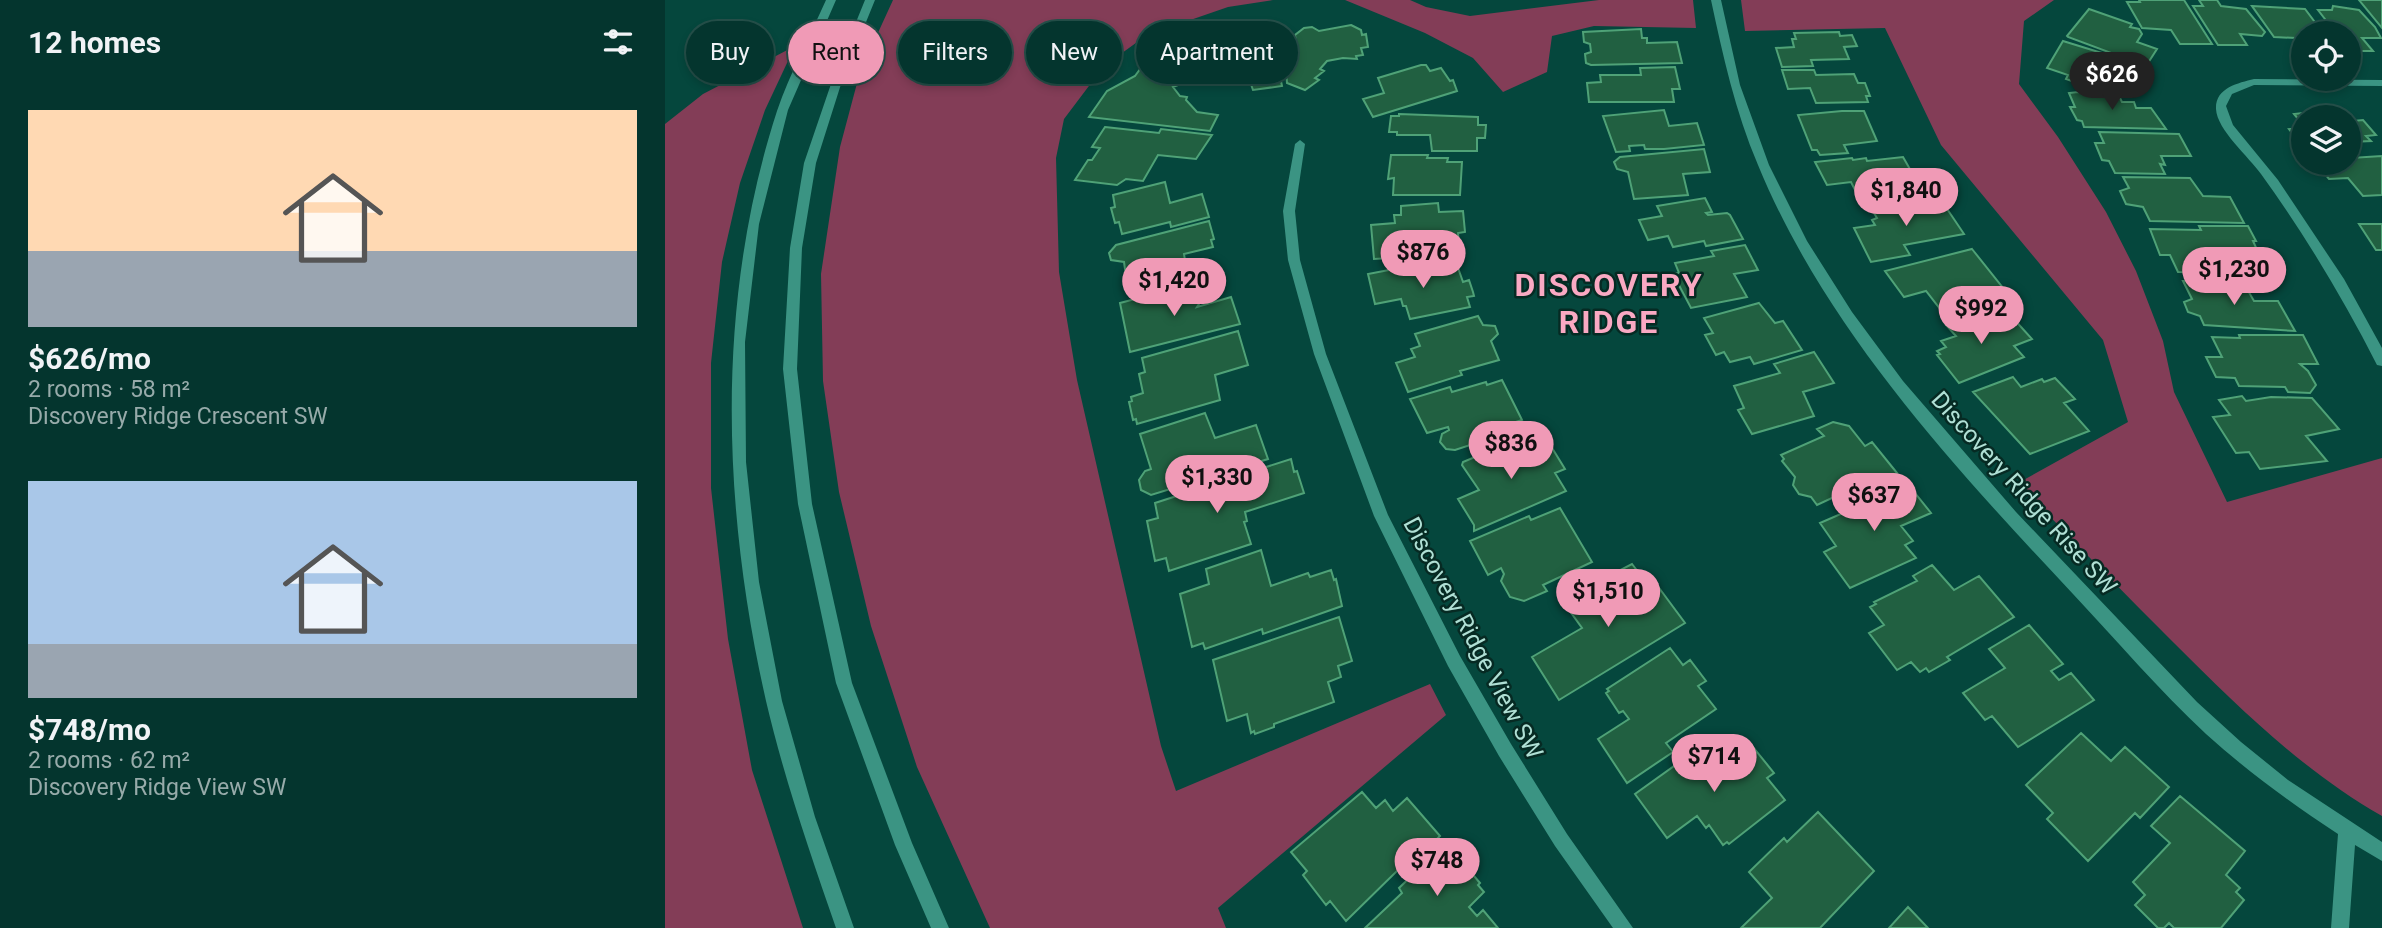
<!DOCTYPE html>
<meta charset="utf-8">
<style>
body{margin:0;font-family:Roboto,sans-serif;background:#12403a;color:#f1f3f6;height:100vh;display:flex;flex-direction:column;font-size:26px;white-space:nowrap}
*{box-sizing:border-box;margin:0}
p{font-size:23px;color:#97abaa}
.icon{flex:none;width:38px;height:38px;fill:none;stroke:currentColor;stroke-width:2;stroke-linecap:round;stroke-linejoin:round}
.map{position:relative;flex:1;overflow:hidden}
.panel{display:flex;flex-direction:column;background:#04352e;width:665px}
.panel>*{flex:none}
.guide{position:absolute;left:21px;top:21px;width:665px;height:63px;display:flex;gap:14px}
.buttons{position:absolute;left:1626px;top:21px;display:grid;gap:14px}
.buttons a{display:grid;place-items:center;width:70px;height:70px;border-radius:50%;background:#04352e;box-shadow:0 4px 10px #0003,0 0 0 2px #25504a;font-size:35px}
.price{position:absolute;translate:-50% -60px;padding:0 16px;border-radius:24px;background:#f09ab6;color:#111;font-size:23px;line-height:46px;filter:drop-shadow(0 2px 4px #0008)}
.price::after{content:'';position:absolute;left:50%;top:42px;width:21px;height:16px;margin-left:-10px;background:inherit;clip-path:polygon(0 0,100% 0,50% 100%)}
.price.current{background:#222;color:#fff}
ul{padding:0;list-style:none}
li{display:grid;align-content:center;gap:14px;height:371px;padding:0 28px}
li span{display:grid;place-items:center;height:217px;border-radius:0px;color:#555}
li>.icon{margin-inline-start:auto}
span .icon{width:126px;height:126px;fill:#fffc;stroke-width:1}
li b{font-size:30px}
h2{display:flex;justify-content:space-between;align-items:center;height:84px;padding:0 28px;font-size:30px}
.pill{padding:0 24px;border-radius:32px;background:#04352e;box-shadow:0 4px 10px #0003,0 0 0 2px #25504a;font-size:24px;line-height:63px}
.pill.current{background:#f09ab6;color:#111}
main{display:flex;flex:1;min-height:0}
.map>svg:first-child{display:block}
.green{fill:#833d57}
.building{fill:#216041;stroke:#4fa277;stroke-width:2}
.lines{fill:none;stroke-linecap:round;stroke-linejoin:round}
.street{fill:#3b9483;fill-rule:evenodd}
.labels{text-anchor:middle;stroke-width:5;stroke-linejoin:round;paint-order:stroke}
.street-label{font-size:24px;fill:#b0e0d5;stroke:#062a23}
.district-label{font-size:32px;font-weight:bold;letter-spacing:2px;fill:#faa9c3;stroke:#062a23}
</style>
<main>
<section class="panel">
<h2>12 homes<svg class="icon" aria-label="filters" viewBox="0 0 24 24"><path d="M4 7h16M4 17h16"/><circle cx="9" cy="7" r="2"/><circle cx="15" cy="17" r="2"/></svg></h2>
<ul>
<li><span style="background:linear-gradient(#ffd9b3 65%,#9aa5b1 0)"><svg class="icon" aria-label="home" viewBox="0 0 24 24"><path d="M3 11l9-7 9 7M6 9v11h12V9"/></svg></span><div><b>$626/mo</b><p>2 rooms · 58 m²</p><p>Discovery Ridge Crescent SW</p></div></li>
<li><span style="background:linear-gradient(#a9c7e8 75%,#9aa5b1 0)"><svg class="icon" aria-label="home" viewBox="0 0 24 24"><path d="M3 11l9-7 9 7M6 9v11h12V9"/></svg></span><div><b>$748/mo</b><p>2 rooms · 62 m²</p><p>Discovery Ridge View SW</p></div></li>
</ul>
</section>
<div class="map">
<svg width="1717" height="928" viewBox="0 0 1717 928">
<rect width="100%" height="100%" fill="#05473d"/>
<!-- green -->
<path class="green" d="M228 0H608L563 7 482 35 439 66 399 119 391 158 394 272 412 380 496 746 511 791 765 684 781 715 553 908 561 928H325L252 767 206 626 174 492 158 381 156 274 175 147 195 72Z
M680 0H745L761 7 805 16 934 0H1028L1031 28 929 26 887 36 882 72 838 92 808 58 760 33Z
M1076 0H1389L1359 21 1354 84 1393 137 1441 212 1471 271 1498 341 1509 392 1562 502 1717 458V816C1638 771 1573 707 1509 643 1456 590 1404 537 1353 483L1463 422 1438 340 1276 145 1220 28 1080 31Z
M130 46 100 110 75 183 57 262 46 363V488L63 639 87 770 138 928H0V124L38 94Z"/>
<!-- building -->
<path class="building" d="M1474 0H1519L1547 44H1515L1506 30 1477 28 1462 2H1475Z
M1534 0H1552L1556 6 1581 9 1600 32 1597 36 1575 34 1582 45H1553L1528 6H1538Z
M1694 0H1717V28Z
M1587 6 1640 9 1658 33H1638V47L1631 38 1609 37Z
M1668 6 1694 10 1710 27 1716 38H1697L1708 51H1684V33H1664L1670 32 1653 10H1667Z
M1424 9 1467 24 1465 27 1474 29 1477 34 1472 42 1492 49 1481 66 1403 37 1402 36Z
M588 22 596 42 604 41 607 57H611L617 86 588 90 580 67 556 70 555 68 541 73 533 71 531 59 541 57 540 48 547 47 546 38 560 35 559 26Z
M686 25 696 30 697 35 701 34 703 47 696 48 698 55 691 56 692 59 678 58 662 61 655 69 659 71 650 78 654 80 640 90 622 83 620 57 625 56 624 50 632 49 630 35 639 28 647 27 654 31Z
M976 29 977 38H982V43L1012 42 1017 63 926 65 921 63 920 54 926 52 925 44 919 42 918 32Z
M1174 32 1175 36 1187 35 1192 46 1179 47 1184 59 1146 60 1148 66 1117 67 1111 48 1129 47 1127 39H1131L1129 33Z
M1398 41 1440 54 1479 68 1468 83 1438 73 1437 76 1441 77 1436 87 1417 80 1415 84 1401 79 1403 75 1382 68Z
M502 57 526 80 508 87 515 96 522 97 521 100 532 112 553 115 545 131 424 117 442 91 470 76 478 65Z
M756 65H761L765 71 776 68 785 81 788 80 792 91 708 117 698 99 719 93 713 78Z
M1010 67 1015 89H1007L1009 102H924L922 83 936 82 935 75H976L975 68Z
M1117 70H1149L1151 75 1189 74 1193 83H1200L1205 96H1201L1203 102 1151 103 1145 88 1123 89Z
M1413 92 1453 94 1457 102H1469L1471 108H1486L1501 129 1419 127 1417 121 1412 120 1405 107H1410L1404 93Z
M1674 109 1679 111 1688 121 1698 120 1711 135 1701 136 1706 141 1684 142V117H1638V125L1629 114Z
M999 110 1004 126 1032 123 1039 145 999 149H980L979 145 964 146 965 151 951 152 938 116Z
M1177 111H1199L1212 141 1179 145 1183 153 1155 155 1152 150H1147L1133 115Z
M734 114 813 117V125H821L820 138H812V151H767L765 135H732V132H724L726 116H734Z
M440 127 494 133 496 129 547 135 531 159 493 155 478 181 461 179 452 185 410 180 423 160H427L435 148 427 147Z
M1638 128V147L1624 129Z
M1434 132 1514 134 1526 156H1496L1500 165 1495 164 1500 174 1450 173 1444 161 1437 160 1430 143H1439Z
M1039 149 1045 172 1018 174 1023 195 969 199 963 172 952 169 949 162 955 157Z
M1684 154 1686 158 1717 156V195L1698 196 1683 178 1664 179 1651 163H1684Z
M726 155H763L762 158H783L782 162H797L795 195H728L729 178 723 179Z
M1238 157 1246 171 1256 170 1263 183 1253 184 1257 191 1201 198 1196 189 1190 190 1186 182 1162 185 1150 162 1187 158 1188 160 1201 158 1202 161Z
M1458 177 1525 178 1538 196 1565 197 1579 223 1485 221 1478 207 1461 204 1455 191 1464 188Z
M500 182 505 203 537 194 544 217 506 227 505 222 457 234 454 222 450 223 446 208 450 207 448 195Z
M1274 197 1299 234 1239 245 1245 255 1206 262 1189 228 1210 225 1207 220 1212 218 1206 208Z
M1040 198 1047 212 1041 213 1043 215 1062 213 1065 215 1078 239 1041 246 1039 241 1008 247 1003 236 983 240 974 220 997 216 992 206Z
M773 203 774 212 798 211 800 232 793 233 794 245 741 252V257L709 259 706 225 730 223 729 215H736V206Z
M544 221 549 239 546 240 548 247 519 254 522 273 463 290 459 262 446 260 444 253 451 245Z
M1694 224H1717V250H1711Z
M1534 226H1583L1591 241H1588L1598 263H1576L1582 273 1513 272 1505 255H1495L1485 229 1536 230Z
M1080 245 1093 270 1069 274 1082 297 1026 308 1008 274 1014 273 1010 263 1049 256 1046 251Z
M1307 249 1342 293 1276 310 1261 291 1239 297 1220 271Z
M792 265 798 282 804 280 808 292 809 296 802 297 805 307 745 319 741 306H738L736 299 710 304 703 274 745 266 747 273Z
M1518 281 1578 282 1589 301H1613L1630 331 1539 325 1535 316 1523 312 1519 302 1527 299Z
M527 290 535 291 539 296 532 307 566 297 575 324 465 352 455 303 485 295Z
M1094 303 1110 323 1118 321 1137 350 1089 364 1085 357 1065 362 1059 352 1051 355 1040 335 1048 333 1039 318Z
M1320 312 1330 323 1347 317 1367 339 1349 346 1359 357 1294 383 1272 355 1275 354 1272 351 1281 347 1276 341 1291 336 1281 325Z
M813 316 818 325 830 326 833 334 826 341 834 360 795 371 797 375 743 392 731 363 750 357 746 349 755 346 750 334Z
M573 331 583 365 550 375 555 400 472 424 471 419 468 420 464 402 467 401 466 397 478 393 474 374 480 372 477 358Z
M1574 335H1638L1653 364H1635L1643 371 1651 385 1645 393 1623 392 1620 387 1574 386 1570 378 1551 377 1541 357H1557L1547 337 1575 338Z
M1149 352 1169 383 1138 392 1149 416 1087 434 1073 410 1079 408 1069 386 1115 373 1109 364Z
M1348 377 1356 387 1377 379 1379 382 1390 378 1410 399 1399 403 1424 431 1365 454 1308 392Z
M837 380 857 420 841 425 845 432 790 450 781 449 775 442 777 434 784 430 783 427 762 433 745 399 785 387 787 392 821 382 822 385Z
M1577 396 1581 401 1606 397 1647 398 1674 429 1641 436 1662 461 1595 469 1584 452 1571 453 1548 417 1565 415 1554 400Z
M540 413 550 438 591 425 603 459 486 495 476 490 474 480 480 471 486 469 475 434Z
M1168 422 1184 426 1200 446 1207 442 1232 473 1211 483H1199L1152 505 1146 497 1134 494 1128 485 1130 477 1117 461 1119 459 1116 455 1159 436 1152 429Z
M860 436 868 449 884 443 900 469 890 473 901 491 809 531V525L793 499 814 490 797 465 798 462Z
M626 459 629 472 632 471 639 493 580 512 582 521 579 522 586 544 504 571 501 558 490 561 482 521 493 518 490 503Z
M1238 478 1266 513 1236 526 1248 541 1240 545 1251 558 1185 588 1159 552 1171 546 1155 523 1201 503 1196 496Z
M895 508 927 562 878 585 882 591 859 601 845 597 836 581 839 574 836 568 823 575 805 541 864 516 866 520Z
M596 550 606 586 643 573 645 577 666 570 669 580 671 579 677 606 598 634 597 629 540 649 538 643 527 647 515 594 544 584 541 569Z
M967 564 977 577 983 573 1020 623 894 700 867 657 917 628 899 603 926 585Z
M1267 565 1289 590 1314 576 1349 617 1282 657 1285 660 1264 672 1261 668 1255 672 1246 662 1232 670 1204 633 1219 625 1205 607 1211 604 1209 602 1252 581 1248 576Z
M674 617 687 661 673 666 676 677 663 682 669 702 609 724V727L590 734 589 731 586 733 582 714 562 721 548 660Z
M1364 625 1398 664 1386 671 1394 680 1406 673 1429 700 1353 747 1327 716 1320 720 1298 693 1340 668 1324 649Z
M1005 648 1018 665 1025 660 1041 681 1033 686 1051 709 1001 743 1008 752 962 783 933 739 964 719 958 711 954 713 941 693 944 691 942 689Z
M1416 733 1446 761 1460 747 1504 787 1475 818 1470 813 1423 861 1382 819 1388 813 1361 785Z
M1070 739 1081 752 1088 747 1109 773 1102 778 1120 800 1064 844 1062 842 1058 845 1044 825 1041 828 1032 816 1002 838 970 794 1012 764 1021 776Z
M697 792 711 808 720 800 728 811 742 798 775 836 739 871 736 867 681 921 665 901 661 905 638 875 642 871 626 852Z
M1515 796 1580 851 1561 875 1575 888 1571 892 1579 900 1556 928H1509L1504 923 1499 928H1493L1470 905 1480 895 1468 882 1505 843 1486 826Z
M1153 812 1209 871 1155 928H1076L1107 898 1084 872 1119 838 1122 842Z
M781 843 815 883 813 885 819 892 804 907 812 916 818 910 833 928H700L737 893 734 888Z
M1243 907 1263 928H1224Z"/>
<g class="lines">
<!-- street -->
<path class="street" d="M161 0H171L123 110 94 224 80 342 81 462 94 582 117 701 150 817 189 928H171C145 853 119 778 101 701 57 507 50 302 112 111 125 73 145 36 161 0Z
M200 0H210L177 81 151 163 137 248 132 369 147 504 187 683 247 843 284 928H266L230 845 171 683 133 504 118 369 125 248 139 163 167 81Z
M1046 0H1056L1075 85 1104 165 1142 241 1187 312 1238 381 1351 512 1532 702 1576 742 1623 780 1717 842V861L1690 845 1684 928H1666L1673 834C1627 804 1582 771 1541 734 1494 690 1452 641 1408 594 1289 467 1160 328 1093 165 1070 111 1058 56 1046 0Z
M1589 79 1717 80V86L1589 85 1567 94 1561 106 1568 125 1613 180 1679 279 1717 348V366L1712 365C1678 298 1640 235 1596 174 1584 157 1552 130 1551 109 1550 88 1573 83 1589 79Z
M635 140 640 144 630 211 635 260 661 354 723 515 795 656 846 744 902 834 968 928H948L890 846 834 756 783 666 709 516 649 354 623 260 618 211 630 144Z"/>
</g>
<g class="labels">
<!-- street labels -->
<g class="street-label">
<text transform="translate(1359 493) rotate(48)" y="8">Discovery Ridge Rise SW</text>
<text transform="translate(808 638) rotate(62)" y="8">Discovery Ridge View SW</text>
</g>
<!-- district labels -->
<g class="district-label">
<text x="944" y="296">DISCOVERY<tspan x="944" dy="37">RIDGE</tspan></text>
</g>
</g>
</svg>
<div class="buttons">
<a><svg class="icon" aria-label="locate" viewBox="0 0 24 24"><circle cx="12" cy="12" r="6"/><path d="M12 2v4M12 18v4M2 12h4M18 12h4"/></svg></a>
<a><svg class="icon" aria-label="layers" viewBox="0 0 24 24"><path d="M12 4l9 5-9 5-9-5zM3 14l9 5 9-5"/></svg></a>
</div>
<b class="price current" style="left:1447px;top:112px">$626</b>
<b class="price" style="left:1241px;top:228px">$1,840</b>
<b class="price" style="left:758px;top:290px">$876</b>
<b class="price" style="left:1569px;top:307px">$1,230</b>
<b class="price" style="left:509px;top:318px">$1,420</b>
<b class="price" style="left:1316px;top:346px">$992</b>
<b class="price" style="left:846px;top:481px">$836</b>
<b class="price" style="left:552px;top:515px">$1,330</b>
<b class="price" style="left:1209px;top:533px">$637</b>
<b class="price" style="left:943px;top:629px">$1,510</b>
<b class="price" style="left:1049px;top:794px">$714</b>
<b class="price" style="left:772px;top:898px">$748</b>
<div class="guide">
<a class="pill">Buy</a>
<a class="pill current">Rent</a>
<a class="pill">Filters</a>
<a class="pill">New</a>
<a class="pill">Apartment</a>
</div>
</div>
</main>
